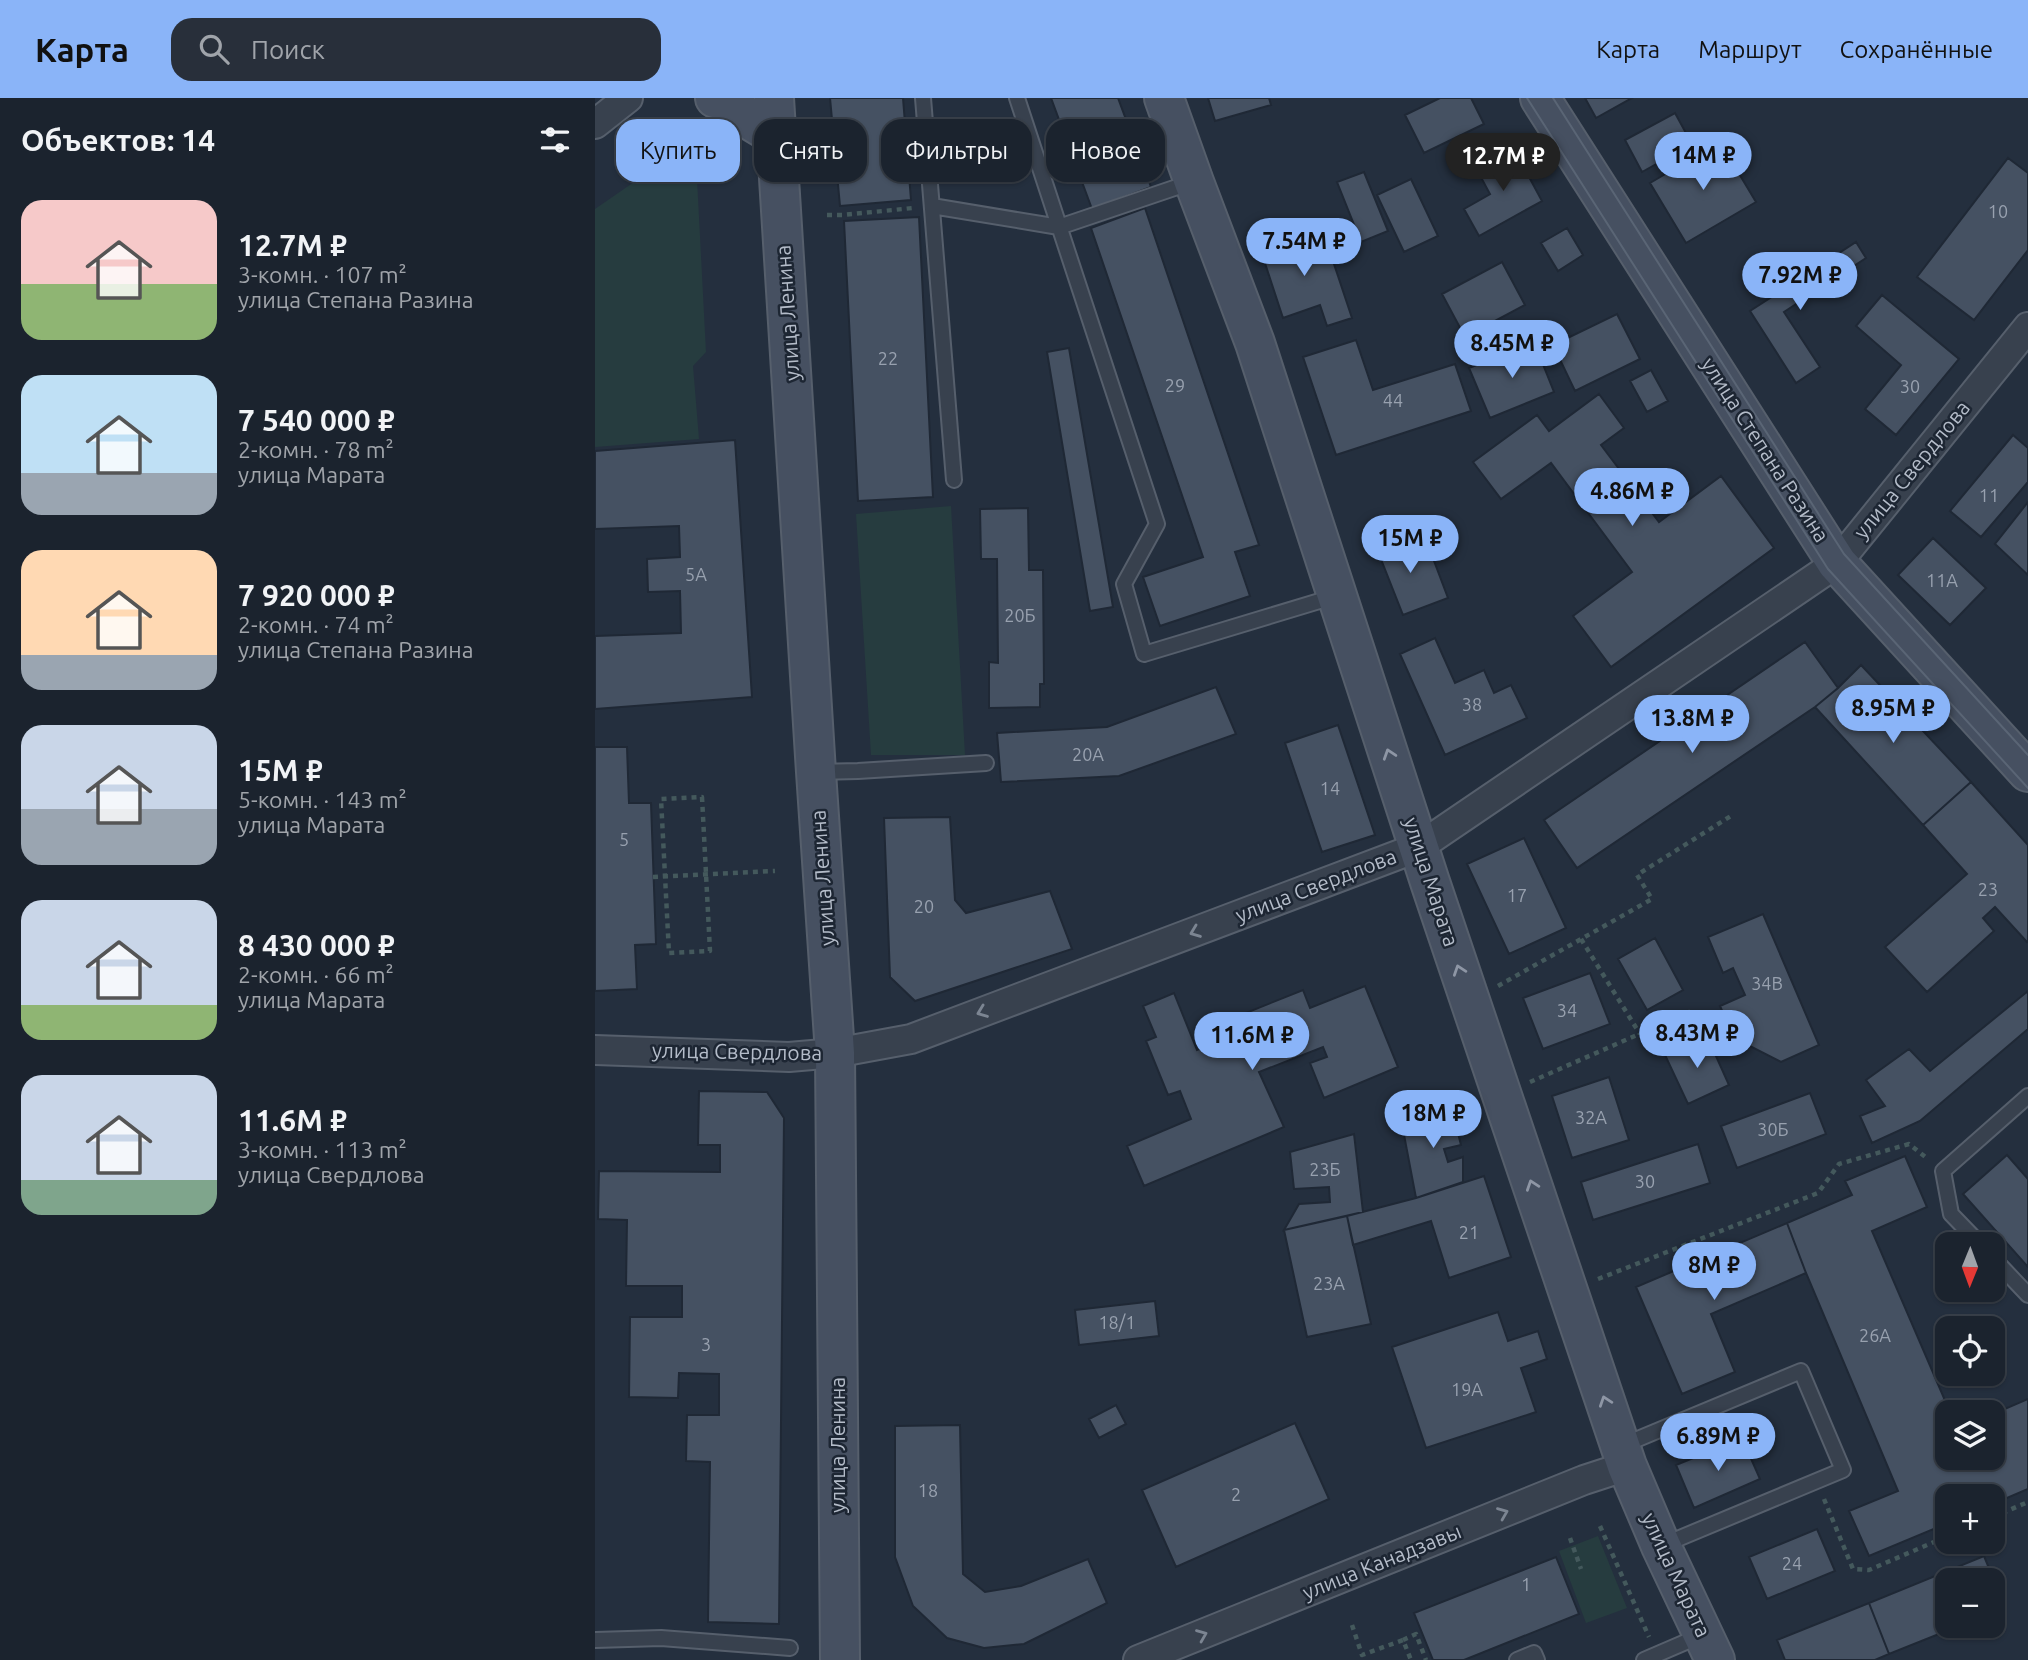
<!DOCTYPE html>
<html lang="ru">
<meta charset="utf-8">
<style>
body{margin:0;font-family:Ubuntu,sans-serif;background:#282f3a;color:#f1f3f6;height:100vh;display:flex;flex-direction:column;font-size:26px;white-space:nowrap}
*{box-sizing:border-box;margin:0}
p{font-size:23px;color:#a0a4aa}
.icon{flex:none;width:38px;height:38px;fill:none;stroke:currentColor;stroke-width:2;stroke-linecap:round;stroke-linejoin:round}
.map{position:relative;flex:1;overflow:hidden}
.side{display:flex;flex-direction:column;background:#1b232e;width:595px}
.side>*{flex:none}
.banner{position:absolute;left:21px;top:21px;width:665px;height:63px;display:flex;gap:14px}
.needle{width:46px;rotate:181deg}
.buttons{position:absolute;left:1340px;top:1134px;display:grid;gap:14px}
.buttons a{display:grid;place-items:center;width:70px;height:70px;border-radius:14px;background:#1b232e;box-shadow:0 2px 5px #0004,0 0 0 2px #39404a;font-size:35px}
.price{position:absolute;translate:-50% -60px;padding:0 16px;border-radius:24px;background:#8ab4f8;color:#111;font-size:23px;line-height:46px;filter:drop-shadow(0 2px 4px #0008)}
.price::after{content:'';position:absolute;left:50%;top:42px;width:21px;height:16px;margin-left:-10px;background:inherit;clip-path:polygon(0 0,100% 0,50% 100%)}
.price.selected{background:#222;color:#fff}
ul{padding:0;list-style:none}
li{display:flex;align-items:center;gap:21px;height:175px;padding:0 21px}
li span{display:grid;place-items:center;flex:none;width:196px;height:140px;border-radius:21px;color:#555}
li>.icon{margin-inline-start:auto}
span .icon{width:84px;height:84px;fill:#fffc;stroke-width:1}
li b{font-size:30px}
h2{display:flex;justify-content:space-between;align-items:center;height:84px;padding:0 21px;font-size:30px}
.tag{padding:0 24px;border-radius:21px;background:#1b232e;box-shadow:0 2px 5px #0004,0 0 0 2px #39404a;font-size:24px;line-height:63px}
.tag.selected{background:#8ab4f8;color:#111}
header{display:flex;align-items:center;gap:42px;box-sizing:border-box;height:98px;padding:0 35px;background:#8ab4f8;color:#111}
header strong{font-size:33px}
nav{display:flex;gap:38px;margin-inline-start:auto;font-size:24px}
.search{width:490px;height:63px;background:#282f3a;display:flex;align-items:center;gap:18px;box-sizing:border-box;padding:0 24px;border-radius:21px;color:#a0a4aa;font-size:26px}
main{display:flex;flex:1;min-height:0}
.map>svg:first-child{display:block}
.green{fill:#263c3f}
.building{fill:#455162;stroke:#1f2835;stroke-width:2}
.lines{fill:none;stroke-linecap:round;stroke-linejoin:round}
.lane-casing{stroke:#565f6c;stroke-width:18}
.street-casing{stroke:#565f6c;stroke-width:32}
.secondary-casing{stroke:#565f6c;stroke-width:42}
.path{stroke:#44595c;stroke-width:4.5;stroke-dasharray:5 5;stroke-linecap:butt}
.lane{stroke:#38414e;stroke-width:14}
.street{stroke:#38414e;stroke-width:28}
.secondary{stroke:#465061;stroke-width:38}
.tram{stroke:#5a6575;stroke-width:2}
.oneway{stroke:#8e96a5}
.oneway2{stroke:#7c8592}
.labels{text-anchor:middle;stroke-width:5;stroke-linejoin:round;paint-order:stroke}
.number-label{font-size:18px;fill:#98a1af}
.street-label{font-size:21px;fill:#b4bcc9;stroke:#1d2633}
</style>
<header>
<strong>Карта</strong>
<div class="search"><svg class="icon" aria-label="search" viewBox="0 0 24 24"><circle cx="10" cy="10" r="6"/><path d="M15 15l6 6"/></svg>Поиск</div>
<nav><a>Карта</a><a>Маршрут</a><a>Сохранённые</a></nav>
</header>
<main>
<section class="side">
<h2>Объектов: 14<svg class="icon" aria-label="filters" viewBox="0 0 24 24"><path d="M4 7h16M4 17h16"/><circle cx="9" cy="7" r="2"/><circle cx="15" cy="17" r="2"/></svg></h2>
<ul>
<li><span style="background:linear-gradient(#f6c9c9 60%,#8fb573 0)"><svg class="icon" aria-label="home" viewBox="0 0 24 24"><path d="M3 11l9-7 9 7M6 9v11h12V9"/></svg></span><div><b>12.7M ₽</b><p>3-комн. · 107 m²</p><p>улица Степана Разина</p></div></li>
<li><span style="background:linear-gradient(#bfe0f5 70%,#9aa5b1 0)"><svg class="icon" aria-label="home" viewBox="0 0 24 24"><path d="M3 11l9-7 9 7M6 9v11h12V9"/></svg></span><div><b>7 540 000 ₽</b><p>2-комн. · 78 m²</p><p>улица Марата</p></div></li>
<li><span style="background:linear-gradient(#ffd9b3 75%,#9aa5b1 0)"><svg class="icon" aria-label="home" viewBox="0 0 24 24"><path d="M3 11l9-7 9 7M6 9v11h12V9"/></svg></span><div><b>7 920 000 ₽</b><p>2-комн. · 74 m²</p><p>улица Степана Разина</p></div></li>
<li><span style="background:linear-gradient(#c9d6e8 60%,#9aa5b1 0)"><svg class="icon" aria-label="home" viewBox="0 0 24 24"><path d="M3 11l9-7 9 7M6 9v11h12V9"/></svg></span><div><b>15M ₽</b><p>5-комн. · 143 m²</p><p>улица Марата</p></div></li>
<li><span style="background:linear-gradient(#c9d6e8 75%,#8fb573 0)"><svg class="icon" aria-label="home" viewBox="0 0 24 24"><path d="M3 11l9-7 9 7M6 9v11h12V9"/></svg></span><div><b>8 430 000 ₽</b><p>2-комн. · 66 m²</p><p>улица Марата</p></div></li>
<li><span style="background:linear-gradient(#c9d6e8 75%,#7fa58c 0)"><svg class="icon" aria-label="home" viewBox="0 0 24 24"><path d="M3 11l9-7 9 7M6 9v11h12V9"/></svg></span><div><b>11.6M ₽</b><p>3-комн. · 113 m²</p><p>улица Свердлова</p></div></li>
</ul>
</section>
<div class="map">
<svg width="1433" height="1562" viewBox="0 0 1433 1562">
<rect width="100%" height="100%" fill="#242f3e"/>
<!-- green -->
<path class="green" d="M100 42 111 254 98 268 104 341 0 349V111Z
M356 408 370 657H276L261 416Z
M1003 1438 1032 1510 991 1525 964 1453Z"/>
<!-- building -->
<path class="building" d="M235 0H308L316 102 245 108Z
M456 0H523L556 89 497 111Z
M613 0H674L676 7 620 23Z
M845 0H876L889 26 829 55 810 17Z
M990 0H1037L1001 20Z
M1080 15 1097 46 1047 74 1030 42Z
M1125 44 1161 104 1091 145 1055 85Z
M919 51 947 103 884 138 869 111 895 96 882 72Z
M1413 60 1433 75V152L1379 222 1322 179Z
M769 74 793 133 766 144 742 84Z
M816 81 843 138 809 154 782 97Z
M550 110 664 447 640 454 655 498 565 528 548 479 608 459 496 130Z
M324 119 338 399 263 403 249 123Z
M972 130 988 157 963 173 946 145Z
M700 132 706 150 731 142 757 220 732 228 725 207 688 220 663 144Z
M1261 144 1271 160 1189 214 1225 269 1201 285 1155 213Z
M907 164 930 207 870 239 847 196Z
M1287 197 1364 261 1301 337 1270 311 1306 267 1261 228Z
M1022 216 1045 261 980 293 958 247Z
M761 242 778 292 860 266 876 313 741 357 708 259Z
M939 244 959 294 895 320 874 270Z
M474 250 518 509 495 513 452 254Z
M1056 272 1073 303 1052 314 1035 283Z
M1004 296 1029 330 1006 347 1064 424 1126 378 1179 450 1016 569 978 518 1037 474 956 365 906 401 878 364 942 317 954 333Z
M1418 337 1433 350V384L1386 439 1355 413Z
M140 342 157 599 0 611V538L86 535 85 493 53 494 52 461 85 459 84 428 0 431V353Z
M1433 404V477L1400 446Z
M433 410 434 472H448L449 586H445V609L394 610V564L403 565 402 461H386L385 411Z
M801 432 813 464 836 455 853 500 808 517 778 441Z
M1338 440 1391 490 1355 527 1303 477Z
M840 540 860 585 889 572 899 595 916 587 932 620 850 657 805 556Z
M1210 544 1243 590 1220 609 982 770 949 722Z
M1266 567 1376 684 1328 727 1220 609 1243 590Z
M621 589 641 636 524 678 406 684 402 635 512 629Z
M743 627 780 737 727 754 690 645Z
M0 649H32L34 705H56L61 846 40 847 42 891 0 893Z
M1376 684 1433 747V843L1432 844 1400 809 1388 820 1399 833 1332 894 1290 849 1372 776 1328 727Z
M355 719 360 802 371 815 455 793 477 851 320 903 295 879 289 720Z
M929 740 971 830 914 856 872 766Z
M1168 816 1224 947 1186 964 1139 940 1125 908 1150 897 1138 870 1128 875 1113 839Z
M1060 840 1088 892 1052 912 1023 861Z
M995 875 1015 926 948 951 928 900Z
M770 888 803 969 729 1000 715 965 732 959 728 949 664 974 689 1029 549 1088 532 1048 596 1021 585 993 573 997 551 943 561 939 548 908 579 895 602 952 642 936 636 921 708 892 715 910Z
M1433 893V931L1325 1023 1277 1045 1265 1018 1290 1008 1271 982 1314 951 1335 973Z
M1112 938 1134 987 1093 1006 1070 957Z
M1014 979 1034 1042 977 1060 957 998Z
M104 993 172 994 189 1020 184 1526 113 1524 115 1364 91 1363 92 1317H124V1276L84 1275 83 1300 34 1299 35 1219H87V1188H31L32 1122 3 1121 4 1073 125 1074V1047H103Z
M1215 995 1231 1036 1142 1070 1126 1028Z
M856 1007 866 1047 849 1051 853 1064 868 1059V1084L821 1100 806 1021Z
M759 1036 768 1114 689 1132 704 1106 735 1104 734 1089 699 1091 695 1054Z
M1103 1046 1115 1085 998 1122 986 1084Z
M1412 1057 1433 1081V1169L1368 1096Z
M1310 1058 1332 1109 1277 1133 1355 1314H1353V1360H1398V1316L1433 1301V1391L1398 1406V1398H1353V1425L1274 1458 1254 1413 1303 1393 1211 1175 1192 1125 1257 1097 1250 1083Z
M889 1078 916 1159 854 1180 836 1123 758 1147 752 1118 821 1100Z
M752 1118 776 1226 712 1239 689 1132Z
M1192 1125 1211 1175 1116 1216 1140 1274 1087 1296 1041 1189Z
M560 1203 564 1238 484 1247 480 1212Z
M903 1214 913 1243 943 1233 952 1261 926 1270 941 1314 831 1350 797 1249Z
M521 1307 531 1326 504 1340 494 1321Z
M700 1325 734 1401 581 1469 547 1392Z
M365 1327 368 1476 390 1494 426 1488 493 1461 512 1505 429 1546 389 1550 352 1540 318 1508 300 1459V1328Z
M1147 1340 1165 1381 1099 1410 1081 1367Z
M1222 1431 1240 1473 1172 1501 1154 1459Z
M1389 1458 1410 1509 1398 1514V1482H1353V1528H1364L1294 1556 1274 1505Z
M961 1459 984 1516 869 1562H838L819 1515Z
M1274 1505 1294 1556 1280 1562H1190L1182 1542Z"/>
<g class="lines">
<!-- lane casing -->
<g class="lane-casing">
<path id="lane" d="M328 0 359 382
M422 0 562 426 529 486 549 556 741 498
M337 108 464 129 597 84
M221 674 263 673 391 665
M1385 1146 1356 1116 1348 1073 1433 998
M1398 1160 1433 1197
M1026 1348 1206 1273 1248 1372 1068 1447
M0 1542 66 1540 195 1550
M922 1562 939 1555 942 1562
M1049 1562 1107 1537"/>
</g>
<!-- street casing -->
<g class="street-casing">
<path id="street" d="M0 26 33 0
M0 952 194 959 240 955 316 941 824 749 1242 465 1433 229
M543 1562 989 1382 1032 1368"/>
</g>
<!-- secondary casing -->
<g class="secondary-casing">
<path id="secondary" d="M120 0 134 4 158 24 181 38
M179 0 221 674 240 955 245 1562
M569 0 599 84 660 245 835 784 1032 1368 1066 1448 1120 1562
M945 0 1242 465 1433 674"/>
</g>
<!-- path -->
<path class="path" d="M232 117H248L318 110
M107 699 115 853 74 855 66 701Z
M58 779 180 773
M986 841 1045 936
M903 888 1057 801 1042 777 1139 716
M935 984 1099 912
M1003 1181 1223 1095 1244 1066 1314 1046 1333 1061
M1229 1401 1258 1471 1274 1472 1353 1438
M1398 1419 1433 1404
M1005 1428 1054 1539
M975 1440 986 1471
M757 1527 767 1557 808 1542 816 1562
M808 1542 821 1536 831 1562"/>
<!-- lane -->
<use href="#lane" class="lane"/>
<!-- street -->
<use href="#street" class="street"/>
<!-- secondary -->
<use href="#secondary" class="secondary"/>
<!-- tram -->
<path class="tram" d="M932 0 1233 471 1433 690
M958 0 1249 456 1433 657"/>
</g>
<!-- one-way arrows -->
<defs><path id="oneway-chevron" d="M-2-3.5L2.5 0L-2 3.5" fill="none" stroke-width="1.6" stroke-linecap="round" stroke-linejoin="round" transform="scale(1.75)"/></defs>
<g class="oneway">
<use href="#oneway-chevron" transform="translate(794 656) rotate(-108)"/>
<use href="#oneway-chevron" transform="translate(864 872) rotate(-109)"/>
<use href="#oneway-chevron" transform="translate(937 1087) rotate(-109)"/>
<use href="#oneway-chevron" transform="translate(1010 1303) rotate(-109)"/>
</g>
<g class="oneway2">
<use href="#oneway-chevron" transform="translate(600 834) rotate(159)"/>
<use href="#oneway-chevron" transform="translate(387 914) rotate(159)"/>
<use href="#oneway-chevron" transform="translate(908 1415) rotate(-22)"/>
<use href="#oneway-chevron" transform="translate(607 1537) rotate(-22)"/>
</g>
<g class="labels">
<!-- number labels -->
<g class="number-label">
<text x="1403" y="120">10</text>
<text x="293" y="267">22</text>
<text x="580" y="294">29</text>
<text x="1315" y="295">30</text>
<text x="798" y="309">44</text>
<text x="1394" y="404">11</text>
<text x="101" y="483">5А</text>
<text x="1347" y="489">11А</text>
<text x="425" y="524">20Б</text>
<text x="877" y="613">38</text>
<text x="493" y="663">20А</text>
<text x="735" y="697">14</text>
<text x="29" y="748">5</text>
<text x="1393" y="798">23</text>
<text x="922" y="804">17</text>
<text x="329" y="815">20</text>
<text x="1172" y="892">34В</text>
<text x="972" y="919">34</text>
<text x="996" y="1026">32А</text>
<text x="1178" y="1038">30Б</text>
<text x="730" y="1078">23Б</text>
<text x="1050" y="1090">30</text>
<text x="874" y="1141">21</text>
<text x="734" y="1192">23А</text>
<text x="522" y="1231">18/1</text>
<text x="1280" y="1244">26А</text>
<text x="111" y="1253">3</text>
<text x="872" y="1298">19А</text>
<text x="333" y="1399">18</text>
<text x="641" y="1403">2</text>
<text x="1197" y="1472">24</text>
<text x="931" y="1493">1</text>
</g>
<!-- street labels -->
<g class="street-label">
<text transform="translate(193 215) rotate(-94)" y="7">улица Ленина</text>
<text transform="translate(1170 352) rotate(57)" y="7">улица Степана Разина</text>
<text transform="translate(1317 372) rotate(-51)" y="7">улица Свердлова</text>
<text transform="translate(228 780) rotate(-94)" y="7">улица Ленина</text>
<text transform="translate(836 784) rotate(72)" y="7">улица Марата</text>
<text transform="translate(721 788) rotate(-21)" y="7">улица Свердлова</text>
<text transform="translate(142 954) rotate(1)" y="7">улица Свердлова</text>
<text transform="translate(243 1347) rotate(-90)" y="7">улица Ленина</text>
<text transform="translate(787 1464) rotate(-22)" y="7">улица Канадзавы</text>
<text transform="translate(1081 1477) rotate(65)" y="7">улица Марата</text>
</g>
</g>
</svg>
<div class="buttons">
<a><svg class="needle" viewBox="-14 -14 28 28"><path d="M0-13l5 13h-10z" fill="#e53935"/><path d="M0 13l5-13h-10z" fill="#a0a4aa"/></svg></a>
<a><svg class="icon" aria-label="locate" viewBox="0 0 24 24"><circle cx="12" cy="12" r="6"/><path d="M12 2v4M12 18v4M2 12h4M18 12h4"/></svg></a>
<a><svg class="icon" aria-label="layers" viewBox="0 0 24 24"><path d="M12 4l9 5-9 5-9-5zM3 14l9 5 9-5"/></svg></a>
<a>+</a>
<a>−</a>
</div>
<b class="price" style="left:1108px;top:94px">14M ₽</b>
<b class="price selected" style="left:908px;top:95px">12.7M ₽</b>
<b class="price" style="left:709px;top:180px">7.54M ₽</b>
<b class="price" style="left:1205px;top:214px">7.92M ₽</b>
<b class="price" style="left:917px;top:282px">8.45M ₽</b>
<b class="price" style="left:1037px;top:430px">4.86M ₽</b>
<b class="price" style="left:815px;top:477px">15M ₽</b>
<b class="price" style="left:1298px;top:647px">8.95M ₽</b>
<b class="price" style="left:1097px;top:657px">13.8M ₽</b>
<b class="price" style="left:1102px;top:972px">8.43M ₽</b>
<b class="price" style="left:657px;top:974px">11.6M ₽</b>
<b class="price" style="left:838px;top:1052px">18M ₽</b>
<b class="price" style="left:1119px;top:1204px">8M ₽</b>
<b class="price" style="left:1123px;top:1375px">6.89M ₽</b>
<div class="banner">
<a class="tag selected">Купить</a>
<a class="tag">Снять</a>
<a class="tag">Фильтры</a>
<a class="tag">Новое</a>
</div>
</div>
</main>
